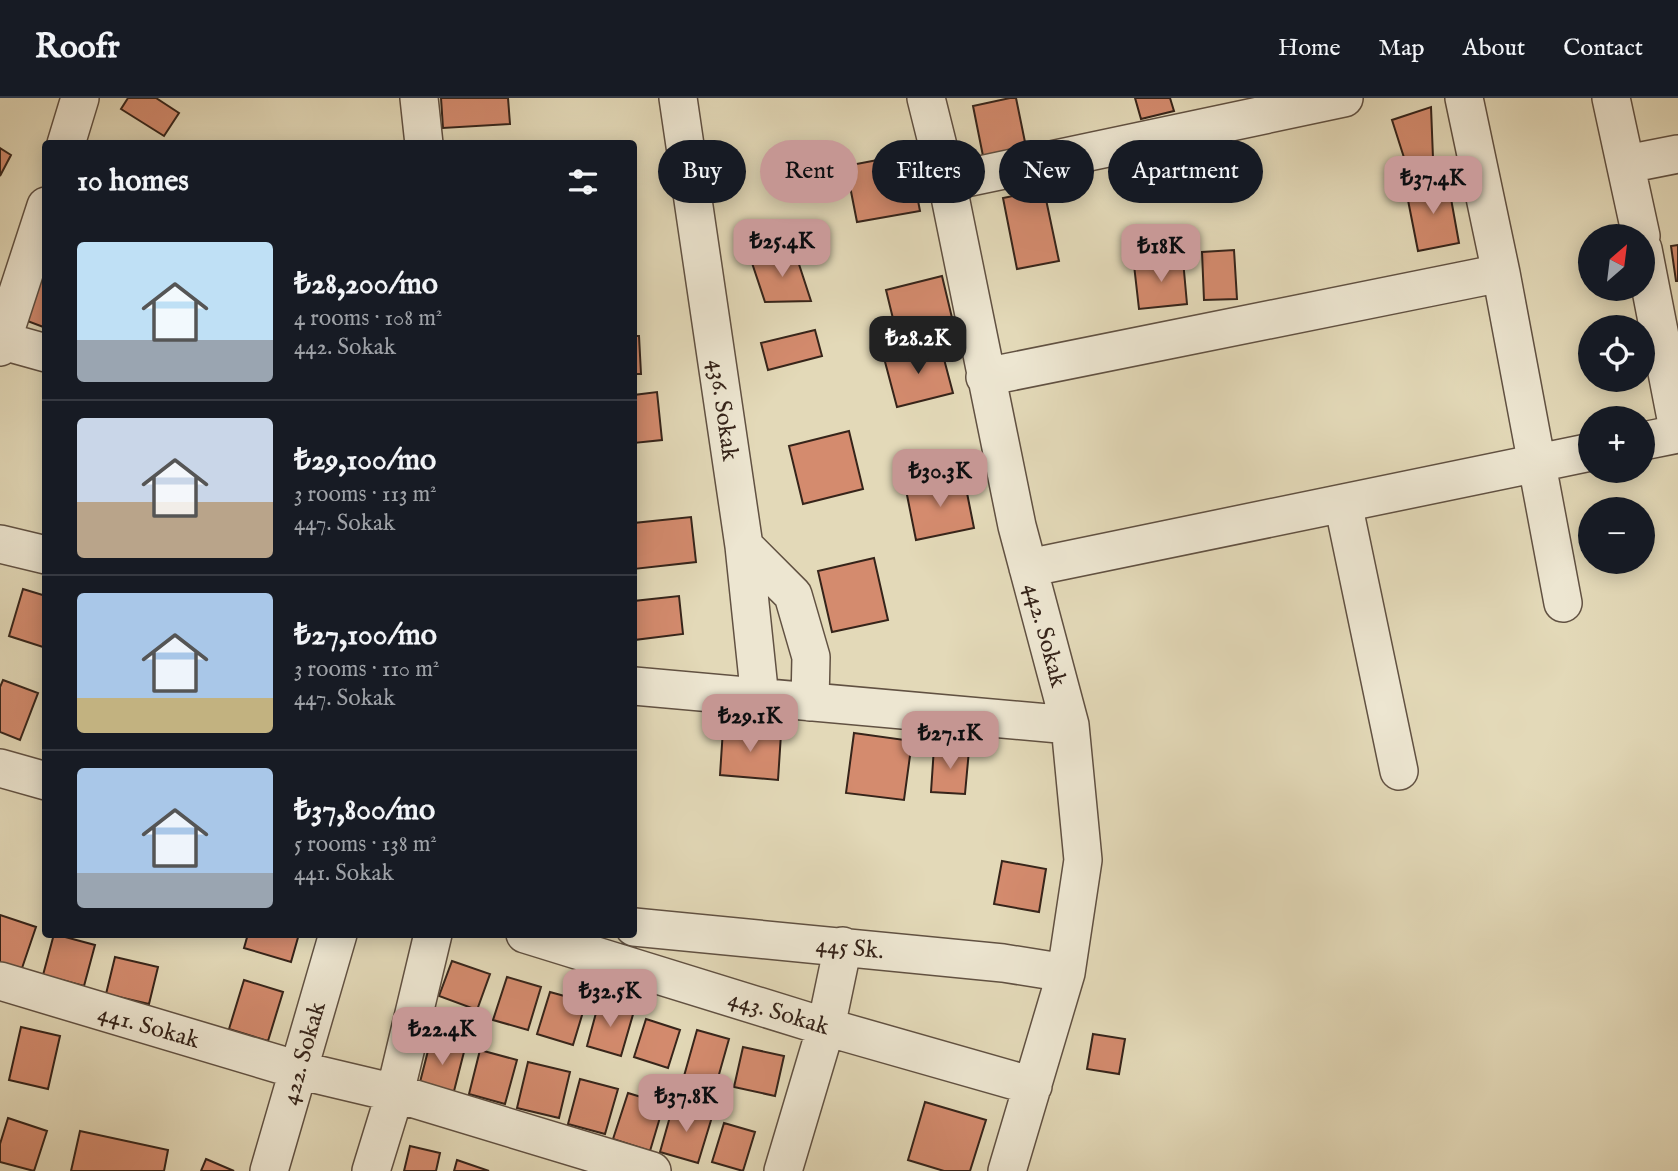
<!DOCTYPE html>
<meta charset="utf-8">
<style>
body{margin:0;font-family:"IM FELL English",serif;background:#20242c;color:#f1f3f6;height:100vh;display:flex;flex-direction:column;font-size:26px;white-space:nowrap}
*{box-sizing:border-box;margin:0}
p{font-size:23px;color:#9ea1a6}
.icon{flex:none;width:38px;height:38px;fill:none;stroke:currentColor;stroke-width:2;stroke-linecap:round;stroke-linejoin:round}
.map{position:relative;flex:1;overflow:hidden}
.details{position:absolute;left:42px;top:42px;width:595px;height:798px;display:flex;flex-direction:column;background:#171b24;border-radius:7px;box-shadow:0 4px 18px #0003}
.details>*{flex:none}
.hud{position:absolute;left:658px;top:42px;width:665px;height:63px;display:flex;gap:14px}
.needle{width:46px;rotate:28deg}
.fabs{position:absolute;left:1578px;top:126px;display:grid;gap:14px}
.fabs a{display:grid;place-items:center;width:77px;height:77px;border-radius:50%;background:#171b24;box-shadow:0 4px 18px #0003;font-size:35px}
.price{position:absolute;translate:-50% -60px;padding:0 16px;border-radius:14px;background:#c59692;color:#111;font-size:23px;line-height:46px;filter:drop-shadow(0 2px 4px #0008)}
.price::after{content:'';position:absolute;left:50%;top:42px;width:21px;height:16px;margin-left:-10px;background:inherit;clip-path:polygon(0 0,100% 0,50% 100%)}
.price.on{background:#222;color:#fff}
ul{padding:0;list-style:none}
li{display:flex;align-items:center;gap:21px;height:175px;padding:0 35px}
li+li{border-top:2px solid #363941}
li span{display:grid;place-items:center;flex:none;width:196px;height:140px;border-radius:7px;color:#555}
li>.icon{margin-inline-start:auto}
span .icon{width:84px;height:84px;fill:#fffc;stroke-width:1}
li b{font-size:30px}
h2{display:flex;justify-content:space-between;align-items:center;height:84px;padding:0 35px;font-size:30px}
.chip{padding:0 24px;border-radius:32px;background:#171b24;box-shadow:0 4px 18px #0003;font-size:24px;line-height:63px}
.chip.on{background:#c59692;color:#111}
header{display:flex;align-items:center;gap:42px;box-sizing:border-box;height:98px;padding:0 35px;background:#171b24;border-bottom:2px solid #363941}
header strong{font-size:33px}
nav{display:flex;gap:38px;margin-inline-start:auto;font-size:24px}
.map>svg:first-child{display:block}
.building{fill:#d48b6e;stroke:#36241a;stroke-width:2}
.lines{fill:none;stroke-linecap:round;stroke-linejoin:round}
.minor-casing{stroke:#615142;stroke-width:40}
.minor{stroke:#ede6d1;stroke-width:37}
.labels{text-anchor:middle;stroke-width:5;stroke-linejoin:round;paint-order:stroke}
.street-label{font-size:24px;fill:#36241a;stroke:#ede6d1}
</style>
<header>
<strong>Roofr</strong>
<nav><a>Home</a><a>Map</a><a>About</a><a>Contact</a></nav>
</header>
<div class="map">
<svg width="1678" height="1073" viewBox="0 0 1678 1073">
<rect width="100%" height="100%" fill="#e3d9b8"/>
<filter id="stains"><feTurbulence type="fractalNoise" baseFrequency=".00286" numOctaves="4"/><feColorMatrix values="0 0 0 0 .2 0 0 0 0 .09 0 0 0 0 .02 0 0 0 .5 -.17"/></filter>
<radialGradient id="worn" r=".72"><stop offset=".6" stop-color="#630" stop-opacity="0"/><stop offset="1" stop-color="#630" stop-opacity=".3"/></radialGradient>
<!-- building -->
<path class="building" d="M128 0H156L179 15 164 38 121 11Z
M441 0H508L510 26 443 30Z
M1010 0H1016L1026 49 983 58 973 8Z
M1135 0H1170L1174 13 1141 21Z
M1431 9 1433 60 1407 69 1392 22Z
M0 50 11 57 0 78Z
M909 56 920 113 857 124 846 68Z
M1448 84 1459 145 1418 153 1406 92Z
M1044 92 1059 163 1017 171 1003 100Z
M1678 147V183H1676L1671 148Z
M794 151 811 203 765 204 752 165Z
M1234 152 1237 201 1204 202 1202 154Z
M46 156V230L22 221Z
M1183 162 1187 206 1139 211 1134 167Z
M942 178 953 224 897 237 886 192Z
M815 232 822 258 768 272 761 245Z
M634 238H639L641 276H634Z
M940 246 953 295 897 309 884 260Z
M657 294 662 342 634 345V297Z
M849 333 863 391 803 406 789 348Z
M964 380 974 430 916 442 906 392Z
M691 419 696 464 634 471V425Z
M874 460 888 522 832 534 818 473Z
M23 491 46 498V541L43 549 9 538Z
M679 498 683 536 634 542V503Z
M3 582 38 595 20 642 0 634V589Z
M723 631 781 636 778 682 720 677Z
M854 635 912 643 904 702 846 695Z
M934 649 969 652 965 696 931 694Z
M1002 763 1046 771 1039 814 994 806Z
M0 817 36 829 21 873 0 865Z
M54 836 95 847 84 888 43 877Z
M248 836H299L291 864 244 850Z
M115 859 158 869 149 906 106 896Z
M452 863 490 876 477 912 439 898Z
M507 879 541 889 528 932 493 922Z
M244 882 283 894 268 943 229 931Z
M550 894 586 904 573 947 537 936Z
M599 904 634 913 621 958 587 948Z
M646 921 680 932 668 970 634 959Z
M21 929 60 938 48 991 9 982Z
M697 932 729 941 716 987 684 978Z
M1093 936 1125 941 1119 976 1087 971Z
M431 941 465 950 453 997 419 988Z
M743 949 784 958 775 998 734 989Z
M480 952 517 962 505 1006 469 996Z
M528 964 570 974 559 1020 517 1010Z
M580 981 618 991 605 1036 568 1026Z
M628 995 664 1006 650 1053 613 1041Z
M925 1004 986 1022 970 1073H944L908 1062Z
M673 1008 712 1019 698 1065 660 1054Z
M8 1020 47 1033 34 1073 0 1064V1046Z
M724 1025 755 1034 743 1073 712 1064Z
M80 1033 168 1052 164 1073H71Z
M410 1048 440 1055 436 1073H404Z
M206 1061 234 1073H201Z
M457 1062 489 1073H454Z"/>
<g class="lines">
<!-- minor casing -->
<g class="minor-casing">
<path id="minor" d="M419 0 424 46
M678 0 744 448 793 497 811 559 810 604
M926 0 947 84 1017 428 1070 627 1083 762 1066 875 1007 1073
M1464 0 1501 175 1563 505
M1611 0 1641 138
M66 46 80 0
M1627 66 1678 56
M947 84 1344 0
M1643 151 1678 331
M3 243 46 255
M0 249 46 108
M985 279 1501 175
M1643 343 1678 336
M1343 405 1399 673
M0 446 46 457
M744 448 760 601
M1028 470 1591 354
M634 588 1070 627
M0 670 46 683
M634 829 1003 865 1066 875
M525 836 826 929 1033 988
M0 883 298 972 395 995 652 1073
M269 1073 338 836
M371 1073 395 995 433 836
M783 1073 826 929 843 848"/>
</g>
<!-- minor -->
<use href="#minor" class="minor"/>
</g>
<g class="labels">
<!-- street labels -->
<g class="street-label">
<text transform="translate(724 312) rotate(82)" y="8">436. Sokak</text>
<text transform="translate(1046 537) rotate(75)" y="8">442. Sokak</text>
<text transform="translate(850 849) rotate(6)" y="8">445 Sk.</text>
<text transform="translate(779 914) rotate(17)" y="8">443. Sokak</text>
<text transform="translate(149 928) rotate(16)" y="8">441. Sokak</text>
<text transform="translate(303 955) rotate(-74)" y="8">422. Sokak</text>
</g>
</g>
<rect width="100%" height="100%" filter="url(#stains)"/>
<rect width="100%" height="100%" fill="url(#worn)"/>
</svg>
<div class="fabs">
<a><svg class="needle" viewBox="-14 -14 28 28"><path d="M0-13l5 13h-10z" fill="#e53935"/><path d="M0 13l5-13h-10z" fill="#9ea1a6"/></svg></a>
<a><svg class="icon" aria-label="locate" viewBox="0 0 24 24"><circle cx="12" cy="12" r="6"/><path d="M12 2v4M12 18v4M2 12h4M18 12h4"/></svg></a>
<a>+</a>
<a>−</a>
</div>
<b class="price" style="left:1433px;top:118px">₺37.4K</b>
<b class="price" style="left:782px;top:181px">₺25.4K</b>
<b class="price" style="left:1161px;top:186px">₺18K</b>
<b class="price on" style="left:918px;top:278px">₺28.2K</b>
<b class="price" style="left:940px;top:411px">₺30.3K</b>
<b class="price" style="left:750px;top:656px">₺29.1K</b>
<b class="price" style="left:950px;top:673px">₺27.1K</b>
<b class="price" style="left:610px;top:931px">₺32.5K</b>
<b class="price" style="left:442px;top:969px">₺22.4K</b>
<b class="price" style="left:686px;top:1036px">₺37.8K</b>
<div class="hud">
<a class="chip">Buy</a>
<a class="chip on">Rent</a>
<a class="chip">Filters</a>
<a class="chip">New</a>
<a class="chip">Apartment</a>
</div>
<section class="details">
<h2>10 homes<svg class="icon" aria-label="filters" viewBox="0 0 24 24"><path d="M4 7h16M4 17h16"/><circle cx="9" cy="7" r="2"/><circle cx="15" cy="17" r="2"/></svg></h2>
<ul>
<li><span style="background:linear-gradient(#bfe0f5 70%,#9aa5b1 0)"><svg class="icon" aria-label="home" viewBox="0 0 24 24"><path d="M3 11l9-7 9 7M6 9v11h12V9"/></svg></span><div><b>₺28,200/mo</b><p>4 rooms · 108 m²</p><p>442. Sokak</p></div></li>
<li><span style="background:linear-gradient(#c9d6e8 60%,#b9a48a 0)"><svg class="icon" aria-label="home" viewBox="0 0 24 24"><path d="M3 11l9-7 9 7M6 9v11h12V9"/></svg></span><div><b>₺29,100/mo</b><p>3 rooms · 113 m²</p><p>447. Sokak</p></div></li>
<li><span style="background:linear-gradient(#a9c7e8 75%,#c2b280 0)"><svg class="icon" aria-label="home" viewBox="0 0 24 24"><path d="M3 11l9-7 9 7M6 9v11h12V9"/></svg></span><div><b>₺27,100/mo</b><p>3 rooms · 110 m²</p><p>447. Sokak</p></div></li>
<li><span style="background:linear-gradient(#a9c7e8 75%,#9aa5b1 0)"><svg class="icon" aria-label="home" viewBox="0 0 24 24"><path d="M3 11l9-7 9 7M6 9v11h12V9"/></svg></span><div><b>₺37,800/mo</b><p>5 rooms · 138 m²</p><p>441. Sokak</p></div></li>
</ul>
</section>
</div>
